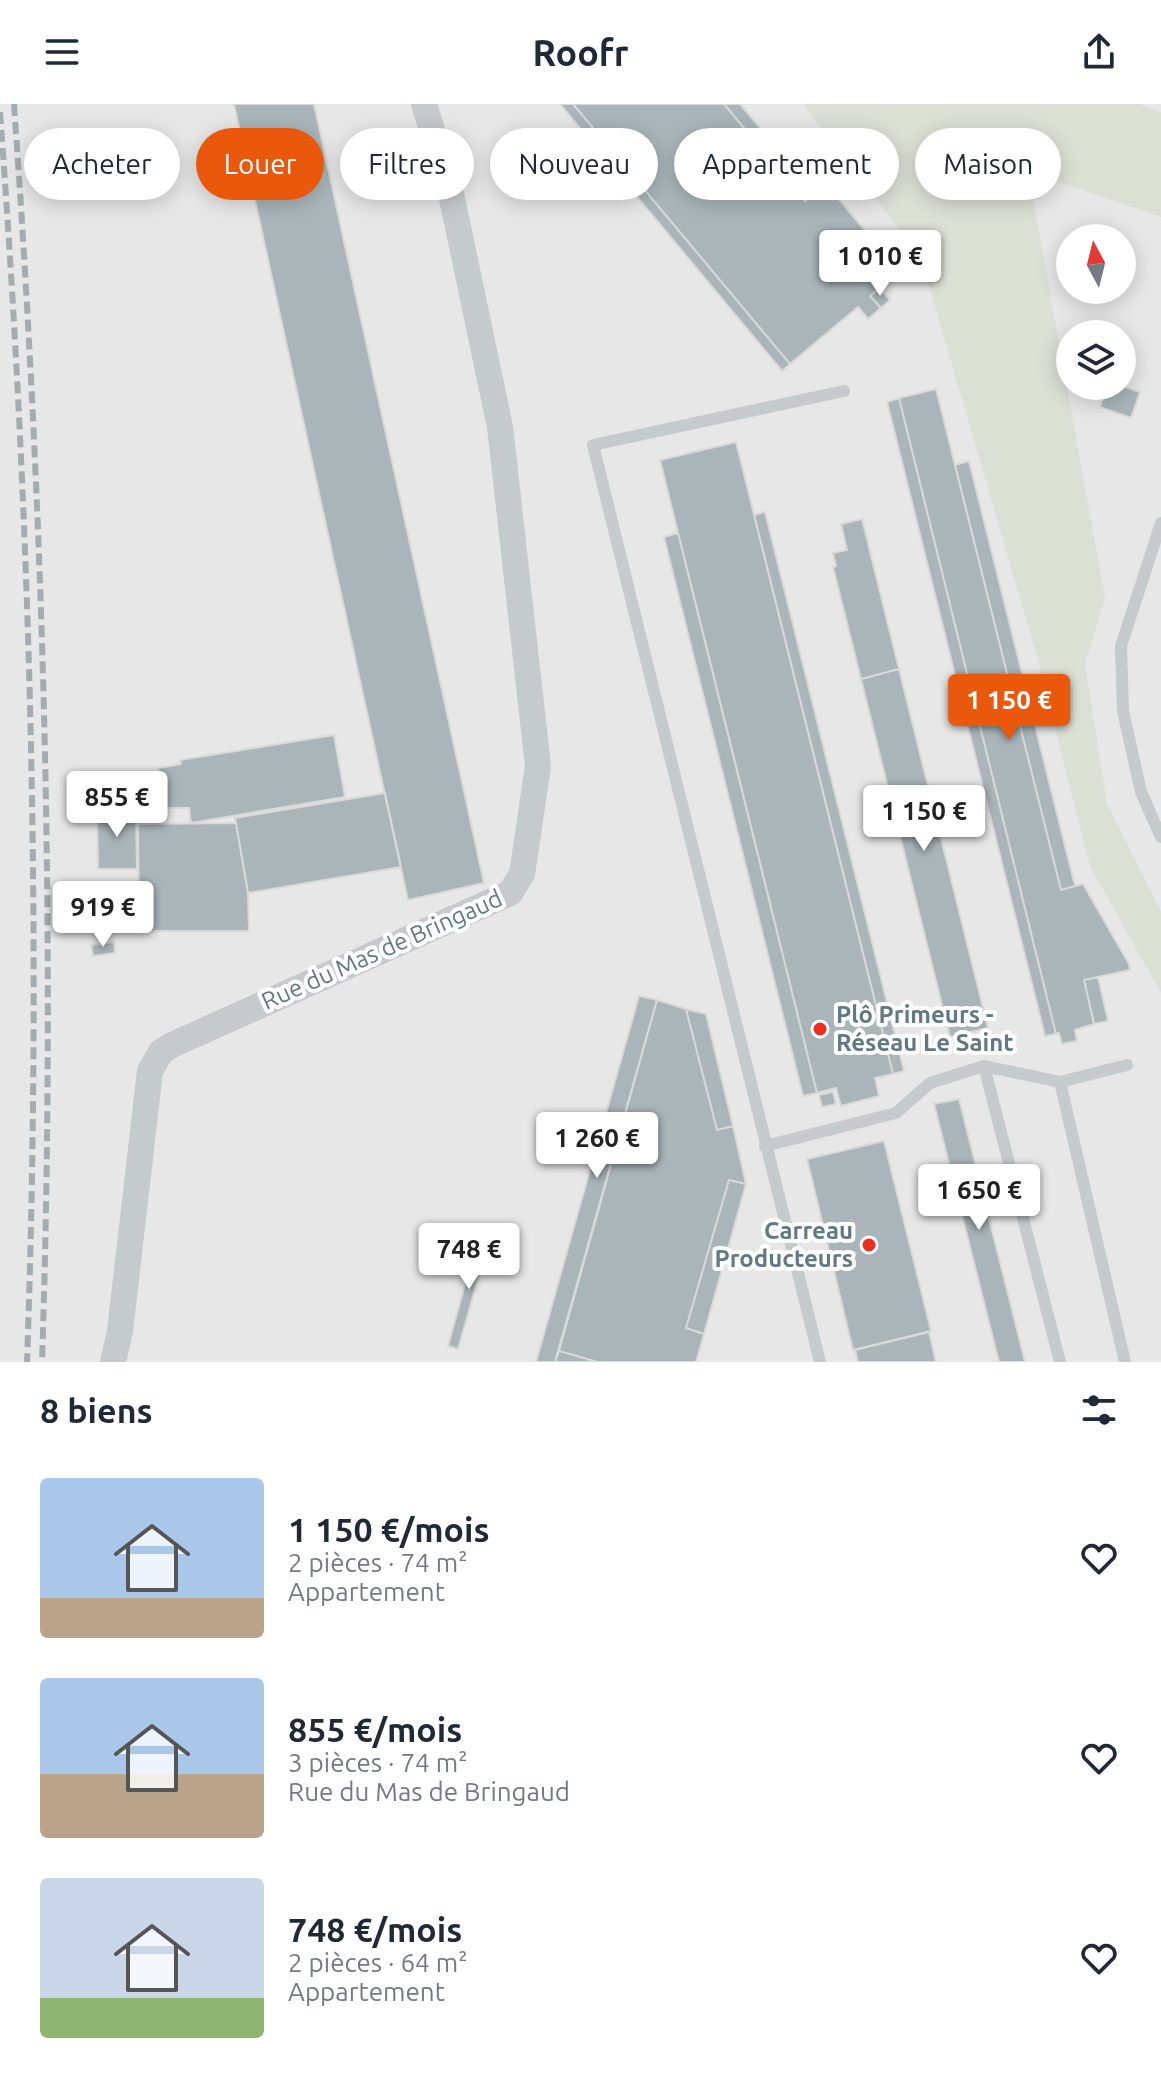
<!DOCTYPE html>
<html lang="fr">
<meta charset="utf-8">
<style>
body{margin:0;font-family:Ubuntu,sans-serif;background:#f2f2f3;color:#1f2937;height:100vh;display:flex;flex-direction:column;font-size:30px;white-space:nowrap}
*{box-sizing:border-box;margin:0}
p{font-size:26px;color:#747a83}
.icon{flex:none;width:44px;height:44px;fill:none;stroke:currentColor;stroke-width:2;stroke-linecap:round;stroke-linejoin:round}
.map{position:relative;height:1258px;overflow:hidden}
.details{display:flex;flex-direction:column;background:#fff;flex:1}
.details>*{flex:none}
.guide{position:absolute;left:24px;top:24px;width:1114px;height:72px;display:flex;gap:16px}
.needle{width:52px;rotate:353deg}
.fabs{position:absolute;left:1056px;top:120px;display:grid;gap:16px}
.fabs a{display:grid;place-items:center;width:80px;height:80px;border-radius:50%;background:#fff;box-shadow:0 4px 20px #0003;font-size:40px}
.price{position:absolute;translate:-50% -68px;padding:0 18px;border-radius:8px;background:#fff;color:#222;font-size:26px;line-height:52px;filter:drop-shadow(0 2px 4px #0008)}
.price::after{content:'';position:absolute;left:50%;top:48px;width:24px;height:18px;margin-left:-12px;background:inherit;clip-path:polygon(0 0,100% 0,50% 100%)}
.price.on{background:#ea580c;color:#fff}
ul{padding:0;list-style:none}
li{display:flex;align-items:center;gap:24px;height:200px;padding:0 40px}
li span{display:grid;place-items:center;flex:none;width:224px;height:160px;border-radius:8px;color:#555}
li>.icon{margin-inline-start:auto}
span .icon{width:96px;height:96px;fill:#fffc;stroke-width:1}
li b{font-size:34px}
h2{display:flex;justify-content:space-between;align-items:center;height:96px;padding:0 40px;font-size:34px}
.tag{padding:0 28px;border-radius:36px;background:#fff;box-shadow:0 4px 20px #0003;font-size:28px;line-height:72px}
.tag.on{background:#ea580c;color:#fff}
header{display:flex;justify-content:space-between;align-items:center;height:104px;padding:0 40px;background:#fff;font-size:36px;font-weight:600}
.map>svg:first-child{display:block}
.built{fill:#e6e7e6;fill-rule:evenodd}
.green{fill:#dbe0d5}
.building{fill:#a9b5b9;stroke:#d9d9d7;stroke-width:2}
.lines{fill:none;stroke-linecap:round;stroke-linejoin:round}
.lane{stroke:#c5cacd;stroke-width:12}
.street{stroke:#c5cacd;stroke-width:26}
.rail{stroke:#a3acb0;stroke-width:6;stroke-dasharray:12 6;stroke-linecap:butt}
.poi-dot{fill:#ee2d1f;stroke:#fff;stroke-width:3}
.labels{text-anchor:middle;stroke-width:8;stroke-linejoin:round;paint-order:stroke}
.street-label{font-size:24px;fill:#617982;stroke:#fff}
.poi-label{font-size:24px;font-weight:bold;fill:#617982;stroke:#fff;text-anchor:start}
</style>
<header><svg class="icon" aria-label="menu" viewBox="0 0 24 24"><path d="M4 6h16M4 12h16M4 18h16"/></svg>Roofr<svg class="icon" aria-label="share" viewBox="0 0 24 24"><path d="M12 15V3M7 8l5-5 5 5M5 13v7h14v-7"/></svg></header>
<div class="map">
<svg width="1161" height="1258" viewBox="0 0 1161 1258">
<rect width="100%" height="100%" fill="#f8f7f5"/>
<!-- built -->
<path class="built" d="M0 0H1161V1258H0ZM1070 134H1122V186H1070ZM1070 230H1122V282H1070Z"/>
<!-- green -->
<path class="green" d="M803 0H1139L1161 8V113L1028 67 1105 494 1085 560 1107 700 1161 808V889L1090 762 1037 553 921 154Z"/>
<!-- building -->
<path class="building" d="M234 0H314L484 779 408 796Z
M560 0H573L790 260 782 267Z
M573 0H724L805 97 826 80 899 167 870 192 881 204 868 215 858 203 790 260Z
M724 0H740L815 89 805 97Z
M879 184 890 196 881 204 870 192Z
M1107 282H1122L1140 288 1131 314 1100 303Z
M936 285 1061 786 1083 780 1129 860 1130 866 1084 876 1094 920 1075 926 1077 937 1062 940 1059 929 1056 930 899 294Z
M899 294 1056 930 1045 932 887 298Z
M736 338 893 970 875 974 879 992 841 1002 836 984 817 989 660 356Z
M969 357 1075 782 1061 786 955 361Z
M765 408 904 967 893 970 754 411Z
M862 415 899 565 861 575 833 463 836 462 833 449 847 446 841 420Z
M678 429 817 989 803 992 664 433Z
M899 565 988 924 950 933 861 575Z
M334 631 345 693 191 719 189 704H165L158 664 181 660 180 656Z
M385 689 401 763 248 789 235 714Z
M136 705 137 765H98L97 706Z
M236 719 248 789 249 827H139L138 720Z
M114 838 115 849 93 852 91 841Z
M1098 873 1108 917 1094 920 1084 876Z
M639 892 657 896 555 1258H536Z
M657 896 686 905 717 1026 733 1022 746 1080 729 1076 686 1224 704 1230 696 1258H598L559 1247Z
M686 905 706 910 733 1022 717 1026Z
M833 988 836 1000 822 1003 819 991Z
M959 995 1025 1258H999L934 1000Z
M884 1037 931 1227 853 1246 807 1055Z
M729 1076 746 1080 704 1230 686 1224Z
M479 1130 490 1133 458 1245 448 1242Z
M929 1228 936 1258H858L855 1246Z
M559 1247 598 1258H555Z"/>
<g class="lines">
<!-- lane -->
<path class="lane" d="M1161 419 1121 542 1123 607 1141 688 1161 733
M984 962 1060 1258
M1060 978 1125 1258
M765 1042 896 1009 930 979 984 962 1060 978 1127 961
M820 1258 593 341 844 287"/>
<!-- street -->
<path class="street" d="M113 1258 120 1227 150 967 161 948 172 941 510 789 522 770 538 662 500 323 450 85 424 0"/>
<!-- rail -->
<path class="rail" d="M14 0C44 419 56 838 42 1258
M0 8C31 424 42 841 27 1258"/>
</g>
<!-- markers -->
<g class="poi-dot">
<circle cx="820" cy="925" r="8"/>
<circle cx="869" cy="1141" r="8"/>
</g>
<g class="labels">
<!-- street labels -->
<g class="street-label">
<text transform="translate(382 846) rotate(-24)" y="8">Rue du Mas de Bringaud</text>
</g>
<!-- poi labels -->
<g class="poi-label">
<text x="836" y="919">Plô Primeurs -<tspan x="836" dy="28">Réseau Le Saint</tspan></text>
<text x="853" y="1135" text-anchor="end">Carreau<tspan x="853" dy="28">Producteurs</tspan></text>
</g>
</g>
</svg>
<div class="fabs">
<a><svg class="needle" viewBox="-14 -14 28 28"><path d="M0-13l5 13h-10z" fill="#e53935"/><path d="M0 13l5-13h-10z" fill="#747a83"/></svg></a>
<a><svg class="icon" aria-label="layers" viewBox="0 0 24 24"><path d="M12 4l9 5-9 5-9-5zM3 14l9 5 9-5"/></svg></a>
</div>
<b class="price" style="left:880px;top:194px">1 010 €</b>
<b class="price on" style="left:1009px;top:638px">1 150 €</b>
<b class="price" style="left:117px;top:735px">855 €</b>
<b class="price" style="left:924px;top:749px">1 150 €</b>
<b class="price" style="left:103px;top:845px">919 €</b>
<b class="price" style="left:597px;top:1076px">1 260 €</b>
<b class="price" style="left:979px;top:1128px">1 650 €</b>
<b class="price" style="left:469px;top:1187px">748 €</b>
<div class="guide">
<a class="tag">Acheter</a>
<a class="tag on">Louer</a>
<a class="tag">Filtres</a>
<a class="tag">Nouveau</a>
<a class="tag">Appartement</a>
<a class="tag">Maison</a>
</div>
</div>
<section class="details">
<h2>8 biens<svg class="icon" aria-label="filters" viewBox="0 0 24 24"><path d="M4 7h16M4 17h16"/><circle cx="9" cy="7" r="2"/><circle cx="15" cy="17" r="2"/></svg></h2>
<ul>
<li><span style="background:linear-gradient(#a9c7e8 75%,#b9a48a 0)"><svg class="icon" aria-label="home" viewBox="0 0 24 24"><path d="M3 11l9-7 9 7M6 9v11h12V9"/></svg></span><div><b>1 150 €/mois</b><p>2 pièces · 74 m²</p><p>Appartement</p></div><svg class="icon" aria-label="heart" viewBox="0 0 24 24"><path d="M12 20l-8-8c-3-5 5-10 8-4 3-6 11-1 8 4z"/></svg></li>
<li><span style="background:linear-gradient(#a9c7e8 60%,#b9a48a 0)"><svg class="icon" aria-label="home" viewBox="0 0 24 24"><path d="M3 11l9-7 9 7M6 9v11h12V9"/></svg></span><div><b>855 €/mois</b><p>3 pièces · 74 m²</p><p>Rue du Mas de Bringaud</p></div><svg class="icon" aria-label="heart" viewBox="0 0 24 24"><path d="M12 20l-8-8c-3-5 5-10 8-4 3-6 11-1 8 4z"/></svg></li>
<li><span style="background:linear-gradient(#c9d6e8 75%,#8fb573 0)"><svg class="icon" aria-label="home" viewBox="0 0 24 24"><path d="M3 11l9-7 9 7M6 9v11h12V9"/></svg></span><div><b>748 €/mois</b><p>2 pièces · 64 m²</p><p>Appartement</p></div><svg class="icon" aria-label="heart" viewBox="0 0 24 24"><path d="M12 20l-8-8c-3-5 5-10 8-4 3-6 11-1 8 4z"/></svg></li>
</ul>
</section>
